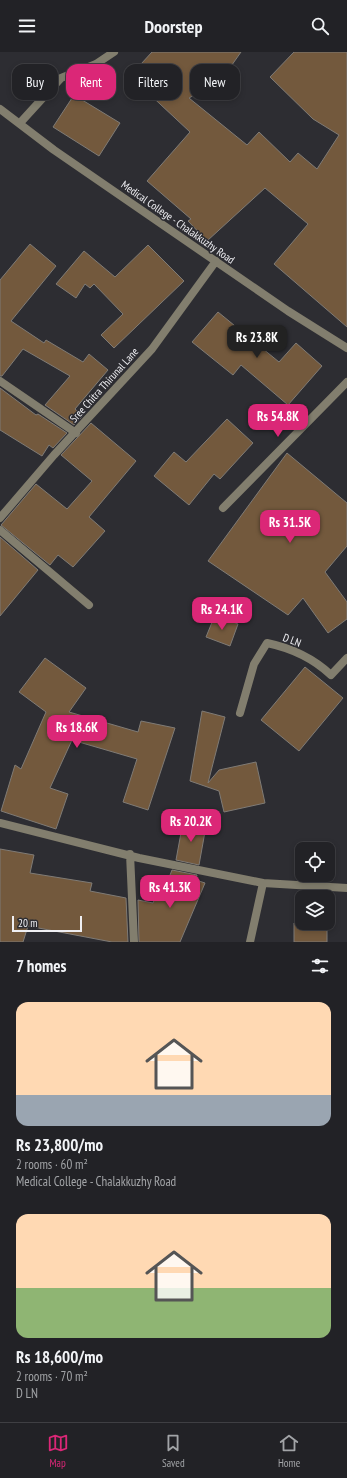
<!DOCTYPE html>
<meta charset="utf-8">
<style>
body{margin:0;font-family:"PT Sans Narrow",sans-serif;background:#2a2a2e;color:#f1f3f6;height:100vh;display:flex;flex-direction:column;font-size:15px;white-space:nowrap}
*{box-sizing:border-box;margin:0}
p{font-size:13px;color:#a2a4a7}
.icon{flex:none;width:22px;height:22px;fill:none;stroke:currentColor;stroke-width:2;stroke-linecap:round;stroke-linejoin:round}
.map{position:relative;height:890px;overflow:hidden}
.drawer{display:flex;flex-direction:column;background:#222226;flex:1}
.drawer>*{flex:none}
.top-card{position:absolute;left:12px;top:12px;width:323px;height:36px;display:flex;gap:8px}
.tools{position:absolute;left:295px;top:790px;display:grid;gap:8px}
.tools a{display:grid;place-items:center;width:40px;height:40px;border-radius:8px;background:#222226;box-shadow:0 2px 6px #0003,0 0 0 1px #3f3f43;font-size:20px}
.scale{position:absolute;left:12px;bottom:10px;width:70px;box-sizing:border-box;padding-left:4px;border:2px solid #efeff3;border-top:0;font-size:11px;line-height:14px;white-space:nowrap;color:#efeff3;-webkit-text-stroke:3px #2d2d32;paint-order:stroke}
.price{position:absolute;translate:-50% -34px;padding:0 9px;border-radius:8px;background:#db2777;color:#fff;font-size:13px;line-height:26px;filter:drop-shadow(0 1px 2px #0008)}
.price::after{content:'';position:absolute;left:50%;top:24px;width:12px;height:9px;margin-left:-6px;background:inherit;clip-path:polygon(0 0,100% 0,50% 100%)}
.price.active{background:#222;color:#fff}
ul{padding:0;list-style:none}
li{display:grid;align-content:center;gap:8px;height:212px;padding:0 16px}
li span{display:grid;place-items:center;height:124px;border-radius:12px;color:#555}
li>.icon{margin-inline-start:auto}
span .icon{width:72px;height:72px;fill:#fffc;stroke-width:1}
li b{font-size:17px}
h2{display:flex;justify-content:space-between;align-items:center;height:48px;padding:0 16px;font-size:17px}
.chip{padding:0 14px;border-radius:12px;background:#222226;box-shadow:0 2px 6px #0003,0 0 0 1px #3f3f43;font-size:14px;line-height:36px}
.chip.active{background:#db2777;color:#fff}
header{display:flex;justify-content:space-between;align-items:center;height:52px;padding:0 16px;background:#222226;font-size:18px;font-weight:800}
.menu{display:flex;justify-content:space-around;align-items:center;height:56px;border-top:1px solid #3f3f43;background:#222226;font-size:11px;color:#a2a4a7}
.menu a{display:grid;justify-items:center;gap:2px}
.menu .active{color:#db2777}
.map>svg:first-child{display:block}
.building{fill:#73593d;stroke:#7f7b76}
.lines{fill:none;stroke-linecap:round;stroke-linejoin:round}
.minor{stroke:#827e6e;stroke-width:8}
.labels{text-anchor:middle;stroke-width:3;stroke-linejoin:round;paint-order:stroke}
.street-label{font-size:11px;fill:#efeff3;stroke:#2d2d32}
</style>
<header><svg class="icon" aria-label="menu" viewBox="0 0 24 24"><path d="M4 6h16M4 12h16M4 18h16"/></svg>Doorstep<svg class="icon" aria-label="search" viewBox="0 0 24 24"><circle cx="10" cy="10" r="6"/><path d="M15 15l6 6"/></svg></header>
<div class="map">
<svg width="347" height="890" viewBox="0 0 347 890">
<rect width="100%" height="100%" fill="#2d2d32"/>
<!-- building -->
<path class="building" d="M152 0H241L222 27 189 46 247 93 259 80 290 110 298 101 317 117 339 83 313 67 270 25 294 0H347V275L274 212 308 172 265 136 207 189 188 169 191 167 147 129 190 80 130 24Z
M74 43 120 71 99 104 53 75Z
M30 192 56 214 11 269 44 291 46 288 83 310 89 302 108 318 75 357 83 364 74 373 45 353 70 324 23 297 2 324H0V228Z
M148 193 184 229 114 296 101 283 123 262 94 232 90 236 85 232 76 246 56 232 84 199 115 225Z
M218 260 279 310 296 291 322 314 288 353 241 313 233 323 192 290Z
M0 336 36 363 38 362 67 381 53 396 49 393 42 404 0 378Z
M227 367 253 391 220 427 214 422 189 453 154 424 174 400 186 410Z
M91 371 136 409 89 465 105 479 73 515 58 503 50 513 1 473 36 432 67 457 92 429 61 403Z
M287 401 347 451V494L325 520 347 550V567L328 581 303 546 288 563 208 509Z
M0 485 38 518 0 564Z
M215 563 238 572 230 594 206 585Z
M45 606 86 636 69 660 138 680 141 669 175 676 148 758 123 750 137 707 72 688 50 736 68 742 56 777 1 759 15 713 21 717 46 660 19 640Z
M305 615 343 646 299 699 261 668Z
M202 659 225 665 208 731 219 718 256 710 265 751 224 760 219 739 190 729Z
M183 770 206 774 199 813 176 808Z
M0 797 34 803 30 821 92 831 90 839 126 846 128 890H112L28 874 23 890H0Z
M172 818 197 823 196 828 205 831 180 890H139L138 848 153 851 158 839 163 841Z
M294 871H327V890H294Z"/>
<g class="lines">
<!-- minor -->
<path class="minor" d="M0 57 54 98 288 259 347 296
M20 71 61 26 96 12 114 0
M0 329 76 381
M223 456 347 330
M0 466 54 403 152 297 216 209
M0 478 89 553
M240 661 254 612 267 591C291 596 314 607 331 623L347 606
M0 771 139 806 263 831 250 890
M130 802 134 890
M263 831 347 836"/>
</g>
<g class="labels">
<!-- street labels -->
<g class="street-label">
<text transform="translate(178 170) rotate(35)" y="4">Medical College - Chalakkuzhy Road</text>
<text transform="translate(104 333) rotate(-48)" y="4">Sree Chitra Thirunal Lane</text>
<text transform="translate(292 588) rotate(21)" y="4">D LN</text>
</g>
</g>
</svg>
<div class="tools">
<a><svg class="icon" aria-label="locate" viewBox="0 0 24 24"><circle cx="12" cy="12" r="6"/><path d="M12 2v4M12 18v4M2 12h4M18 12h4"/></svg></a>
<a><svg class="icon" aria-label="layers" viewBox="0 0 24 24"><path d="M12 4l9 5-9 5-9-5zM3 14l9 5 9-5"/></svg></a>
</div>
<div class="scale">20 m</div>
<b class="price active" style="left:257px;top:307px">Rs 23.8K</b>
<b class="price" style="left:278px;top:386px">Rs 54.8K</b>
<b class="price" style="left:290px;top:492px">Rs 31.5K</b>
<b class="price" style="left:222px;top:579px">Rs 24.1K</b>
<b class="price" style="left:77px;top:697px">Rs 18.6K</b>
<b class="price" style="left:191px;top:791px">Rs 20.2K</b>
<b class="price" style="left:170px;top:857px">Rs 41.3K</b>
<div class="top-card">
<a class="chip">Buy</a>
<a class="chip active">Rent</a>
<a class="chip">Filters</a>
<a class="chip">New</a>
</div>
</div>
<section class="drawer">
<h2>7 homes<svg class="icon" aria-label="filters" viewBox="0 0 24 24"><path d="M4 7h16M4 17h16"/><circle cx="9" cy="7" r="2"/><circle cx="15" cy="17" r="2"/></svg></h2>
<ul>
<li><span style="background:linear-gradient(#ffd9b3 75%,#9aa5b1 0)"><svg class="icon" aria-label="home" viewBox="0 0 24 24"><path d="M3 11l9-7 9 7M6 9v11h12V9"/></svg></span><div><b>Rs 23,800/mo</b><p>2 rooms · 60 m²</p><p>Medical College - Chalakkuzhy Road</p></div></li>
<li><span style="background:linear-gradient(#ffd9b3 60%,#8fb573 0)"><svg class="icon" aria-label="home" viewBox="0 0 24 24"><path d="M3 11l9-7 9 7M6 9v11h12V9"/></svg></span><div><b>Rs 18,600/mo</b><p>2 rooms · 70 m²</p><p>D LN</p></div></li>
</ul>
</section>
<nav class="menu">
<a class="active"><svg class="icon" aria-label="map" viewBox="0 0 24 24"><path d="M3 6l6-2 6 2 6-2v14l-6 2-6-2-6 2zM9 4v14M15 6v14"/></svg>Map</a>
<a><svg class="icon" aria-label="saved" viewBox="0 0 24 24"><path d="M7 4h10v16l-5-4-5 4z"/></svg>Saved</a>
<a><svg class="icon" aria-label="home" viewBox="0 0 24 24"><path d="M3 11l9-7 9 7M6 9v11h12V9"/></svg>Home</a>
</nav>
